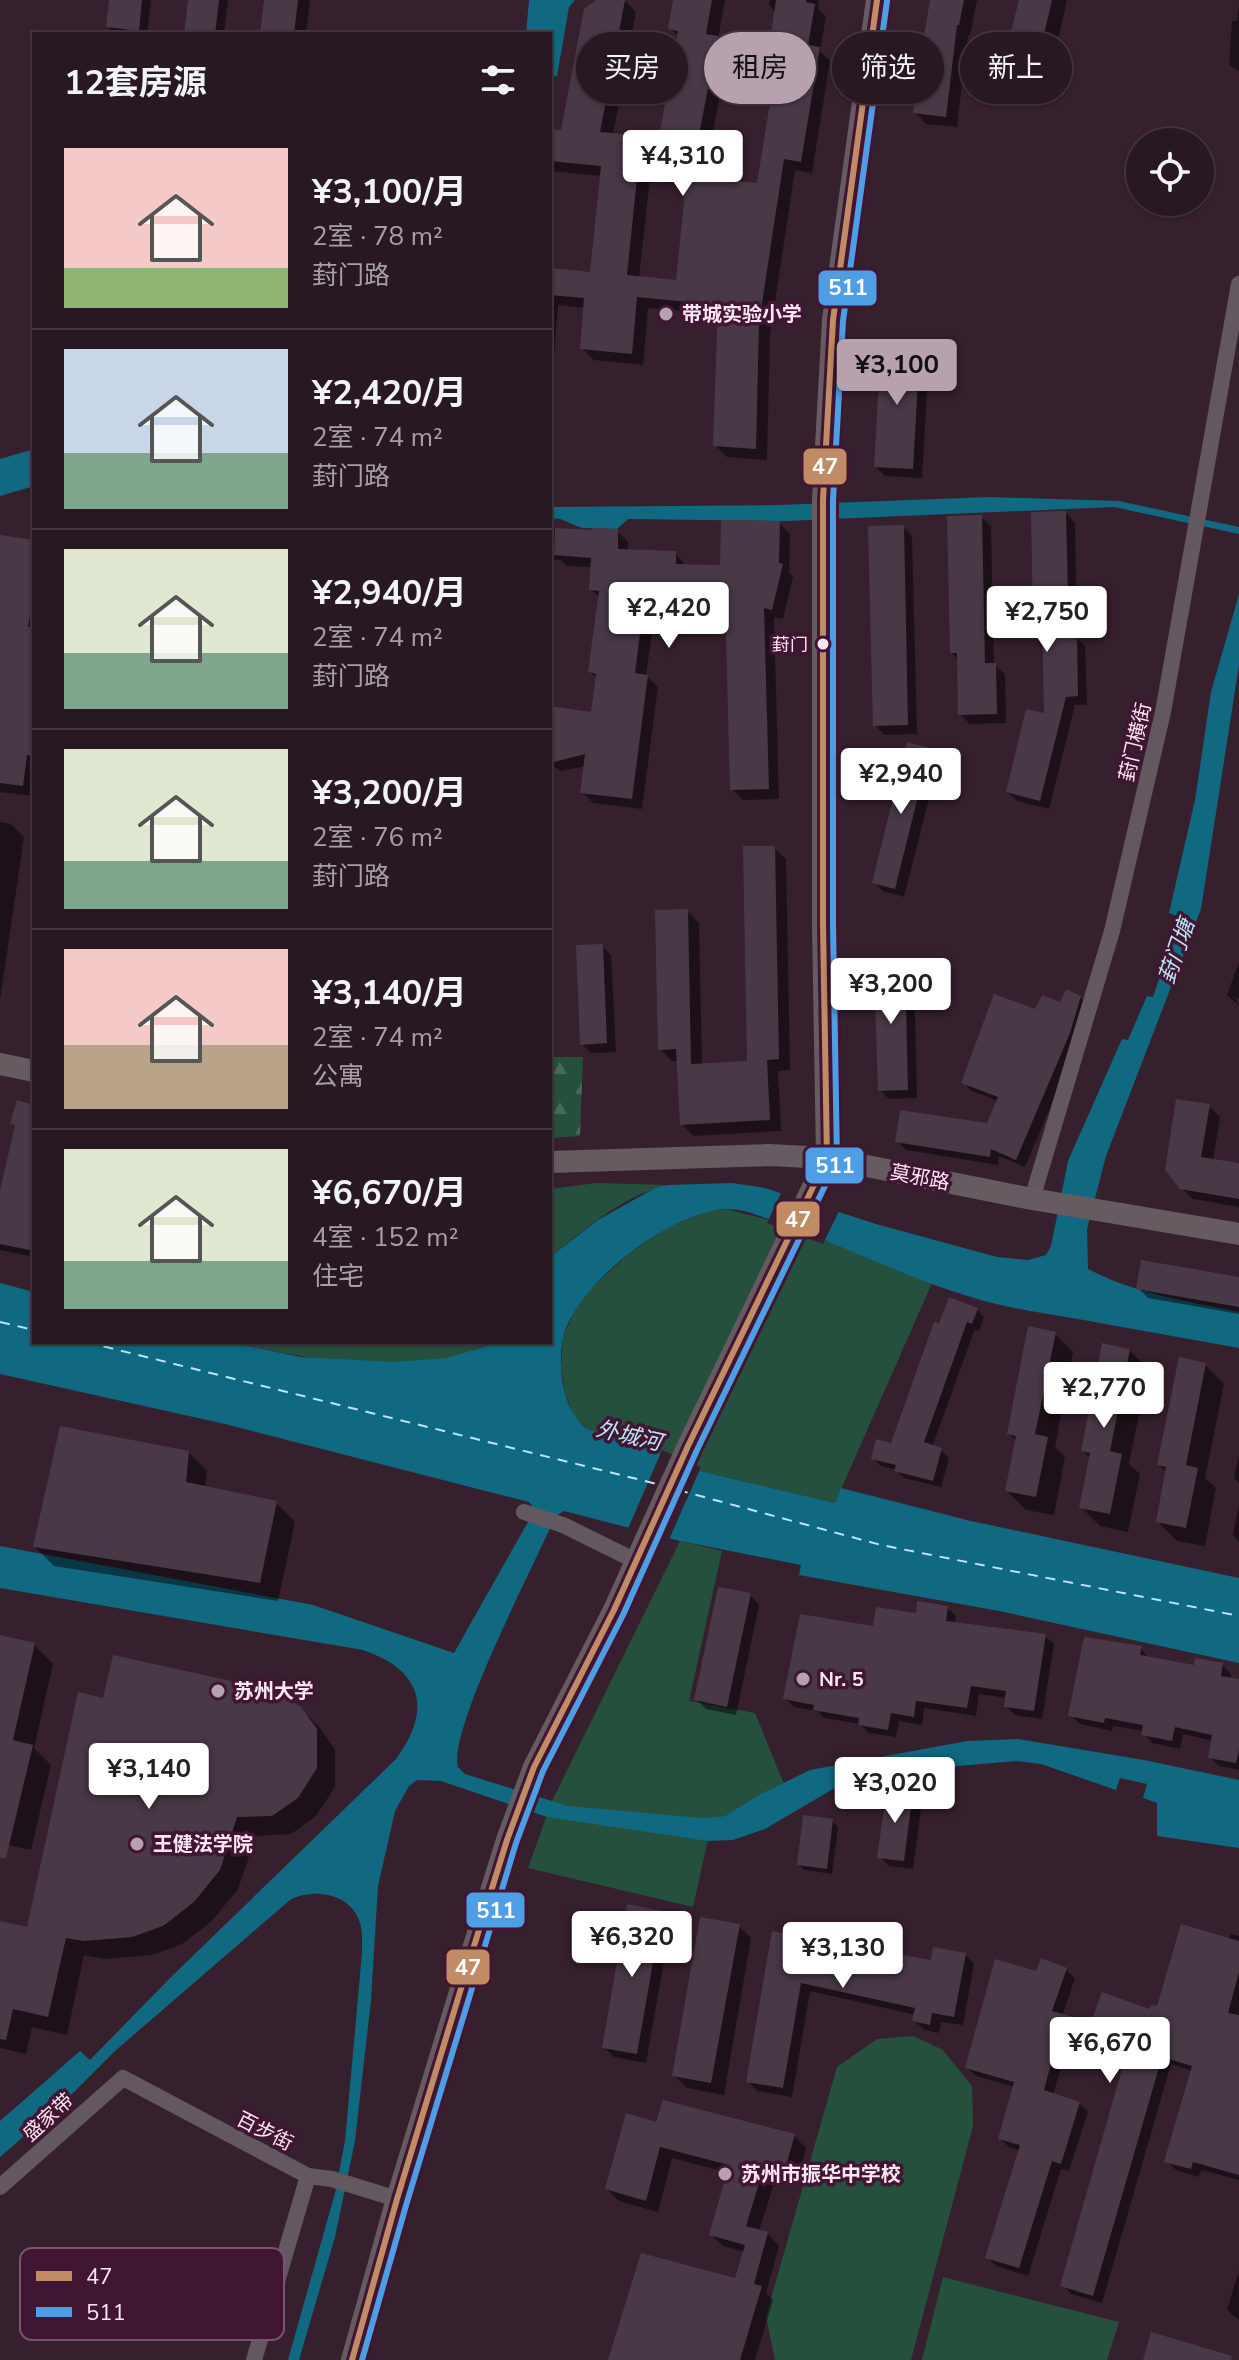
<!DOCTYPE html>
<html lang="zh">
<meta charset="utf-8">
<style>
body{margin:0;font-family:"Nunito Sans","Noto Sans SC",sans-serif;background:#30212a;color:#f1f3f6;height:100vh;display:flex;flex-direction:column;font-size:30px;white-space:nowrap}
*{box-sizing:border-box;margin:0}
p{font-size:26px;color:#a5a0a5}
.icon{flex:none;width:44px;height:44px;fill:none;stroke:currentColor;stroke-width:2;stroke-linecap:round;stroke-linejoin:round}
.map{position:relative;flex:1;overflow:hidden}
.panel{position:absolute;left:32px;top:32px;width:520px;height:1312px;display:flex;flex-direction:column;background:#281822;border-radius:0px;box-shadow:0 2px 6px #0004,0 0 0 2px #443740}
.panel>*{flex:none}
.banner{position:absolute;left:576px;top:32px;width:542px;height:72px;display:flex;gap:16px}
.fabs{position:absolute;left:1126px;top:128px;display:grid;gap:16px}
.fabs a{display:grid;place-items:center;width:88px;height:88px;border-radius:50%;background:#281822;box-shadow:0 2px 6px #0004,0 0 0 2px #443740;font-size:40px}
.price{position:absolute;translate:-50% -68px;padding:0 18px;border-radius:8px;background:#fff;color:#222;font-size:26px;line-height:52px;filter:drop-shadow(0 2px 4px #0008)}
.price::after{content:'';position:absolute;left:50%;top:48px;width:24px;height:18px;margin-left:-12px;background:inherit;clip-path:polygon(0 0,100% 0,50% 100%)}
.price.current{background:#b7a1ae;color:#111}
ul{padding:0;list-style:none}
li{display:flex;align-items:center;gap:24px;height:200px;padding:0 32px}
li+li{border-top:2px solid #443740}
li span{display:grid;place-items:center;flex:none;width:224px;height:160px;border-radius:0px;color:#555}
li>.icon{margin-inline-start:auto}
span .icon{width:96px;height:96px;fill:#fffc;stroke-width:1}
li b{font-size:34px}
h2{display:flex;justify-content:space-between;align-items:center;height:96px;padding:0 32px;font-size:34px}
.tag{padding:0 28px;border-radius:36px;background:#281822;box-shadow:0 2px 6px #0004,0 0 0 2px #443740;font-size:28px;line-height:72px}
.tag.current{background:#b7a1ae;color:#111}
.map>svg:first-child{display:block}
.forest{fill:url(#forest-firs)}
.park{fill:#26503e}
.water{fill:#116881}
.pier{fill:#36202e}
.shadow{fill:#0007;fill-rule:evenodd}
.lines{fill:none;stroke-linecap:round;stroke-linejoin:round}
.ferry{stroke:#bce5f5;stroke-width:2;stroke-dasharray:10 8;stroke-linecap:butt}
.building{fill:#493947;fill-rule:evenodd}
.street{stroke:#645860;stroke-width:16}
.secondary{stroke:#675b62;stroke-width:22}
.bus-1-casing{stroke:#401632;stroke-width:12}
.bus-2-casing{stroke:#401632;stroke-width:12}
.bus-1{stroke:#c18c65;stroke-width:6}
.bus-2{stroke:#4d9ee5;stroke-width:6}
.poi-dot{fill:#b7a1ae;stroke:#401632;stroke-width:3}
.bus-dot{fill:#fde6f3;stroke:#401632;stroke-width:3}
.labels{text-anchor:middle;stroke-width:7;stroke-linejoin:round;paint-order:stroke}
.bus-label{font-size:18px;fill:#fde6f3;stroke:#401632;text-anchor:end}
.poi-label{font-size:20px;font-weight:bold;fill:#fde6f3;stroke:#401632;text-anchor:start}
.street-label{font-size:20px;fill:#fde6f3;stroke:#401632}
.water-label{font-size:22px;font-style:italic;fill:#bce5f5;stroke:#401632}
.key{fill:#401632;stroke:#79546c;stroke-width:2}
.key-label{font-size:22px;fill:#fde6f3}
.line-badge{stroke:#401632;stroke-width:3}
.badge-label{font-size:22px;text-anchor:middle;font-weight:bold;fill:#fff}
</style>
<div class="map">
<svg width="1239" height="2360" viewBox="0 0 1239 2360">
<defs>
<pattern id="forest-firs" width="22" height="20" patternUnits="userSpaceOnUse" patternTransform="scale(2)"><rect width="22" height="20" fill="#26503e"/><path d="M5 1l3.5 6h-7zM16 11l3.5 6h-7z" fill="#46695a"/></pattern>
</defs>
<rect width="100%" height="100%" fill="#36202e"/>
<!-- forest -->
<path class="forest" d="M550 1057H583L580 1136 550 1138Z"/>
<!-- park -->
<path class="park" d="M597 1183 668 1185C623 1195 586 1229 550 1257V1189Z
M726 1209 765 1219 814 1236 932 1283 835 1503 700 1471 662 1454 587 1429 574 1416 565 1393 561 1368 563 1338 575 1309 588 1291 630 1253 667 1228 703 1212Z
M229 1342H501C416 1379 316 1361 229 1342Z
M680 1541 722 1551 689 1701 755 1713 784 1784 725 1816 713 1817 693 1907 528 1868 552 1801Z
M913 2036 943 2050 972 2086 973 2126 911 2360H775L766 2316 837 2067 877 2039Z
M943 2277 1119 2322 1107 2360H922Z"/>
<!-- water -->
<path class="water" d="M529 0H575L569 7 557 76H550V34H526Z
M34 449V486L0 496V459Z
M989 497 1119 501 1239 527V534L1114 507 786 521 628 519 617 529 582 528 560 519 550 518V507L779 505Z
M1239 594V665L1201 909 1106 1156 1087 1229 1088 1269C1136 1294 1186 1301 1239 1312V1348C1185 1338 1131 1329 1078 1319 1042 1313 1006 1308 971 1297 907 1278 847 1247 784 1225 767 1219 744 1208 726 1209 671 1211 574 1285 563 1339 557 1368 563 1411 587 1429L662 1454 700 1471 835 1503 841 1488 971 1521 1239 1578V1663L999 1611 799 1575 801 1565 680 1541 564 1511 556 1516 544 1541C526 1581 448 1733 458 1767L465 1774 568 1806 701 1818 725 1816 761 1794 810 1770 967 1741 1018 1739 1144 1760 1239 1780V1848L1157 1836V1803L1143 1798 1147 1784 1120 1778 1116 1790 1041 1764 1017 1761 958 1766 913 1778 833 1789 765 1829 733 1840 708 1841 547 1817 441 1781 417 1780 409 1786 395 1811 378 1886 371 2000 355 2141 335 2237 299 2360H288L335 2193 345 2141 362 1953C362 1942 363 1930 359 1920 349 1893 312 1888 290 1900L115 2051 70 2096 0 2157V2121L80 2051 90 2060 170 1978 396 1759C433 1709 422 1670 363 1650L0 1588V1546L313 1605 454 1653 533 1513V1507L529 1502 225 1424 0 1374V1283L34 1292V1342H229L301 1357 394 1362 447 1358 501 1342H550V1257L598 1220 655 1188 668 1185 732 1183 765 1188 876 1224 997 1257 1028 1260 1046 1255 1051 1246 1068 1161 1122 1039 1128 1040 1147 996 1153 997 1180 917 1169 913 1195 800 1211 692Z"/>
<!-- pier -->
<path class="pier" d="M783 1189 840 1209 823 1244 767 1223Z
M662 1450 701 1467 668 1542 627 1531Z"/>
<!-- shadow -->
<path class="shadow" d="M111 0H151L147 34H115L108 26Z
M190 0H228L224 34H186Z
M266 0H310L306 34H262Z
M599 0H624L636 12 613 135 660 139 679 37 670 28 675 0H725L718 39 728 49 712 138 727 150 725 182 759 185 781 48 772 39 776 12 769 5 770 0H819L818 9 826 17 820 51 830 61 812 173 795 170 770 335 767 460 727 457 715 445 719 314 648 308 643 365 594 360 582 348 585 308 558 305 554 355H550V270L592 274 602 176 551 171 550 179V131L563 132ZM650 179 688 183 677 282 639 278Z
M932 0H977L970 36 968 35 957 127 926 124 915 112Z
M1021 0H1067L1055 54 1025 48 1013 35Z
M1239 5V71L1229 65 1232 21H1237Z
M920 349 929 358 922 478 885 476 876 467Z
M1066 513 1075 523 1077 639 1085 646 1087 705H1075L1049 809 1017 801 1008 792 1047 716 1044 626 1035 617Z
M981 517 991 526 994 665 1005 674 1006 723 970 724 960 714 959 660 952 653Z
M779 523 790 534 789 572 793 577 783 619 774 617 779 799 743 800 732 789 728 603 685 602V606L656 605 646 675 658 687 642 809 593 803 582 792 586 766 561 771 550 764V708L592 714 597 678 590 672 600 598 591 590 592 567 566 566 561 560 550 559V530L617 531 628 542V552L675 553 686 566 722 567Z
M903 527 912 536 917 734 884 735 875 725Z
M0 537 34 542V796L0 792Z
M929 750 939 759 904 897 883 891 874 882Z
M0 822 11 824 24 837 0 1000Z
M774 848 786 859 790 1070 778 1071 781 1131 693 1136 682 1124 678 1061H672L660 1049 687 911 699 923 702 1065 749 1063Z
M602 946 611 955 616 1052 591 1053 582 1044Z
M1239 962V999L1235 997 1239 1006 1227 995Z
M904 963 914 972 917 1098 889 1099 880 1090Z
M1080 997 1089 1006 1078 1042 1025 1167 999 1156 998 1165 906 1150 897 1141 988 1126 998 1101 972 1091 963 1082 1036 1012Z
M1209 1106 1220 1117 1213 1161 1239 1165V1207L1193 1199 1182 1188Z
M34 1107V1257L0 1250V1201L16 1127 13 1123Z
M1239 1279V1314L1148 1298 1138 1288Z
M976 1309 984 1317 979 1331 975 1329 932 1447 941 1450 949 1458 941 1487 904 1478 896 1470 881 1466 873 1458 892 1445 936 1324Z
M1055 1334 1073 1352 1055 1447 1065 1457 1054 1515 1026 1510 1007 1491 1017 1442 1009 1434Z
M1129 1350 1148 1369 1129 1464 1140 1474 1128 1532 1100 1526 1082 1508 1091 1459 1083 1451Z
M1205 1365 1224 1384 1205 1478 1216 1488 1205 1546 1177 1541 1158 1522 1167 1473 1159 1465Z
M188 1452 207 1471 205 1488 276 1503 295 1522 278 1601 54 1566 35 1547Z
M1239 1455V1483L1234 1478Z
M1239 1503V1542L1233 1535Z
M750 1595 759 1605 736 1715 706 1709 697 1700Z
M947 1608 956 1616 955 1624 1045 1636 1054 1644 1042 1719 1015 1715 1006 1706 1007 1698 979 1694 976 1716 924 1708 922 1725 899 1721 896 1737 869 1733 860 1724 824 1718 818 1711 794 1707 785 1698 875 1628Z
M0 1637 34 1645 53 1664 34 1748 51 1765 31 1850 0 1843Z
M1141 1648 1149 1659 1195 1667 1222 1665 1231 1674 1230 1680 1239 1681V1770L1219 1766 1210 1757 1213 1741 1183 1734 1180 1749 1152 1743 1144 1734V1731L1113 1726 1112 1731 1080 1724 1071 1715Z
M105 1700 300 1708 320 1728 335 1750V1787L316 1816 291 1834 256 1836 238 1889 212 1921 182 1944 152 1955 104 1959 84 1955 67 2035 32 2027 26 2054 0 2048V1923L28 1929Z
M912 1793 922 1802 913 1869 889 1866 880 1857Z
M832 1821 838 1827 832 1874 805 1870 799 1865Z
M661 1912 671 1922 646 2063 614 2057 604 2048Z
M739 1926 751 1938 724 2095 687 2088 674 2075Z
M774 1933 933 1962 965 1954 974 1964 963 2025 941 2022 939 2033 924 2030 915 2021 916 2015 810 1991 792 2097 757 2091 748 2081Z
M1231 1934 1239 1936V2180L1201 2170 1199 2177 1176 2170 1167 2161 1192 2071 1171 2064 1102 2303 1071 2294 1063 2285 1125 2067 1067 2046 1053 2095 1079 2103 1088 2112 1069 2171 1061 2169 1028 2276 996 2266 987 2257 1021 2151 1009 2147 1000 2138 1015 2087 976 2076 967 2068 1038 1973 1066 1970 1075 1978 1062 2016 1092 2025 1158 2009 1229 1940Z
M657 2124 794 2136 806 2148 798 2177 778 2171 759 2231 767 2233 779 2246 766 2293 773 2300 755 2360H611L736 2281 745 2252 723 2246 711 2234 729 2173 672 2158 658 2212 619 2201 607 2189Z
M1239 2270V2320L1227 2310Z"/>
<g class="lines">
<!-- ferry -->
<path class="ferry" d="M0 1322 34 1330
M86 1342 661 1485
M678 1490 881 1545 1239 1616"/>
</g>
<!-- building -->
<path class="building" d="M109 0H142L139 31 106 27Z
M188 0H219L215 34H184Z
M264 0H298L294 34H260Z
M596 0H625L600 132 659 137 678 31 668 29 673 0H712L706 34 718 36 699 135 716 137 713 179 757 183 780 42 770 40 776 0H806V2L815 4 808 45 820 47 801 162 784 159 759 323 756 449 713 446 718 305 637 297 632 354 580 349 584 298 550 295V268L590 272 601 166 550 161V129L561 130 584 9ZM638 168 687 173 676 280 627 275Z
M930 0H964L959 25H957L946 117 913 113 921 36H924Z
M1019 0H1052L1042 43 1010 36Z
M881 345 920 347 913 469 874 467Z
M1066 511 1069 635H1077L1078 696 1066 697 1040 801 1006 792 1026 709 1044 713 1042 618H1033L1031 512Z
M982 515 985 663H996L997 714 958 715 957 653H950L947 516Z
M721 520 780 521 779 563 783 564 772 610 764 608 769 789 730 790 725 593 675 592V596L645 595 635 673 648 675 632 799 580 793 585 754 550 763V706L591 712 596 674 588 672 599 591 589 590 591 558 554 555 555 528 592 530V528L618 529V549L676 551V564L720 565Z
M904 525 908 725 873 726 868 526Z
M0 535 34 540V591L28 627H34V756L27 755 23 786 0 783Z
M907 742 930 748 895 889 872 883Z
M743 846H775L779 1059 767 1060 770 1120 680 1125 676 1049 658 1050 655 910 688 909 691 1064 747 1061Z
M603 944 607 1043 580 1045 576 945Z
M905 961 908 1090 878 1091 874 962Z
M1066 989 1081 996 1070 1033 1016 1160 991 1149 990 1157 895 1142 900 1110 987 1123 998 1097 961 1083 994 994 1035 1009 1042 995 1060 1002Z
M1176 1099 1210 1104 1201 1157 1239 1163V1199L1180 1189 1165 1170Z
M17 1100 34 1105V1251L0 1244V1191L15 1125 10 1124Z
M1141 1260 1239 1277V1307L1136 1289Z
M949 1297 978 1308 972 1324 967 1322 924 1442 942 1448 933 1481 894 1471 896 1465 871 1459 876 1439 891 1443 934 1322 939 1323Z
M1028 1326 1056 1332 1035 1434 1048 1437 1036 1497 1005 1491 1016 1436 1007 1434Z
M1102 1343 1130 1349 1110 1451 1122 1454 1110 1514 1079 1508 1090 1453 1081 1451Z
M1179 1357 1206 1363 1186 1465 1198 1468 1186 1528 1156 1522 1166 1467 1157 1465Z
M60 1426 189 1451 186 1482 277 1501 260 1583 33 1547Z
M718 1587 751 1593 727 1707 694 1700Z
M917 1601 948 1606 946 1621 1046 1634 1034 1711 1004 1707 1006 1691 971 1686 967 1708 916 1701 914 1717 891 1713 888 1730 858 1725 859 1718 813 1710 814 1705 783 1699 800 1614 873 1626 876 1607 916 1613Z
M0 1635 35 1643 13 1740 33 1745 6 1858H0Z
M1084 1637 1142 1646 1140 1655 1194 1665 1195 1658 1223 1663 1221 1676 1239 1679V1750L1236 1763 1208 1758 1212 1735 1175 1727 1172 1741 1141 1735 1143 1725 1105 1718 1104 1723 1068 1716Z
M113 1655 272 1690 301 1707 317 1729V1768L298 1798 272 1816 237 1817 220 1870 194 1902 163 1926 132 1937 84 1941 66 1938 48 2017 13 2009 6 2040 0 2039V1921L27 1927 78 1692 103 1698Z
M887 1788 913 1791 904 1861 877 1858Z
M803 1815 833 1819 827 1869 797 1865Z
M627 1904 662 1911 637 2054 602 2048Z
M700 1917 740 1924 711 2083 672 2076Z
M1181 1924 1239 1941V1972L1228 2013 1239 2015V2175L1193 2162 1191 2169 1164 2162 1192 2066 1162 2057 1093 2296 1060 2286 1124 2062 1058 2038 1044 2090 1080 2102 1061 2164 1052 2161 1019 2268 985 2258 1020 2145 998 2139 1014 2082 965 2068 995 1959 1036 1971 1041 1958 1067 1968 1052 2011 1091 2022 1102 1992 1149 2009 1151 2005 1157 2006Z
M772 1931 931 1960 933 1947 966 1953 954 2017 932 2013 930 2025 912 2021 915 2008 801 1983 783 2088 746 2082Z
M663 2100 795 2134 786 2166 766 2160 746 2226 768 2232 754 2284 762 2286 740 2360H608L641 2253 735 2278 745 2245 709 2235 729 2165 660 2147 646 2201 605 2189 626 2113 656 2122Z
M1151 2332 1232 2356 1231 2360H1143Z"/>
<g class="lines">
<!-- street -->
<path class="street" d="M1032 1199 1112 931 1163 712 1239 284
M524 1512 563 1525 636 1561
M0 2187 123 2078 308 2176 332 2179 397 2199
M254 2360 308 2176"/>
<!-- secondary -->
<path class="secondary" d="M0 1064 34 1071
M550 1162 769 1155 827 1158 1032 1199 1239 1234
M352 2360 397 2199 470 1959 507 1840 534 1767 614 1610 688 1446 827 1158 823 924V500L833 320 877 0"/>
<!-- bus-1 casing -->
<g class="bus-1-casing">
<path id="bus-1" d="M352 2360 397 2199 470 1959 507 1840 534 1767 614 1610 688 1446 827 1158 823 924V500L833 320 877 0"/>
</g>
<!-- bus-2 casing -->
<g class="bus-2-casing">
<path id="bus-2" d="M362 2360 407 2202 480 1962 516 1843 543 1771 623 1615 697 1450 837 1161 833 924V500L843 321 887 1"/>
</g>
<!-- bus-1 -->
<use href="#bus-1" class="bus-1"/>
<!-- bus-2 -->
<use href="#bus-2" class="bus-2"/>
</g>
<!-- markers -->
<g class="poi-dot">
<circle cx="666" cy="314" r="8"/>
<circle cx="803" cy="1679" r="8"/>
<circle cx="218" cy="1691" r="8"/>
<circle cx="137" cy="1844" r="8"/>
<circle cx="725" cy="2174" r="8"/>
</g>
<circle class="bus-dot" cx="823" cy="644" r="7"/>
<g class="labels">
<!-- bus labels -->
<g class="bus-label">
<text x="808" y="651">葑门</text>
</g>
<!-- poi labels -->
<g class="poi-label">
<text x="682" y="321">带城实验小学</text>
<text x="819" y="1686">Nr. 5</text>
<text x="234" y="1698">苏州大学</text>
<text x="153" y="1851">王健法学院</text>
<text x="741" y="2181">苏州市振华中学校</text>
</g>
<!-- street labels -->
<g class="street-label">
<text transform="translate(1135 742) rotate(-77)" y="7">葑门横街</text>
<text transform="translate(920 1177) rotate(11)" y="7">莫邪路</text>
<text transform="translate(48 2117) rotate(-42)" y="7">盛家带</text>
<text transform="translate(265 2131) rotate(27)" y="7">百步街</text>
</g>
<!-- water labels -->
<g class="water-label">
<text transform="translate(1176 951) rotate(-71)" y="8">葑门塘</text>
<text transform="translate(629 1435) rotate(13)" y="8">外城河</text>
</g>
</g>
<!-- legend -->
<rect x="20" y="2248" width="264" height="92" rx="12" class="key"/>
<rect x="36" y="2271" width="36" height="10" fill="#c18c65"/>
<rect x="36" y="2307" width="36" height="10" fill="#4d9ee5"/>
<g class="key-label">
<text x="86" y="2284">47</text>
<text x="86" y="2320">511</text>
</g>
<g class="line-badge">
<rect x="817" y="269" width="61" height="38" rx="8" fill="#4d9ee5"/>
<rect x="802" y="447" width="46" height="39" rx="8" fill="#c18c65"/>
<rect x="804" y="1146" width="61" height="39" rx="8" fill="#4d9ee5"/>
<rect x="775" y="1200" width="46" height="38" rx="8" fill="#c18c65"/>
<rect x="465" y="1891" width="61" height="38" rx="8" fill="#4d9ee5"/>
<rect x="445" y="1948" width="46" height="38" rx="8" fill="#c18c65"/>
</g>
<g class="badge-label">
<text x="848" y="295">511</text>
<text x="825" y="474">47</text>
<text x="835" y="1173">511</text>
<text x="798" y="1227">47</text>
<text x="496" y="1918">511</text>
<text x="468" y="1975">47</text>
</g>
</svg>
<div class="fabs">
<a><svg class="icon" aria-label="locate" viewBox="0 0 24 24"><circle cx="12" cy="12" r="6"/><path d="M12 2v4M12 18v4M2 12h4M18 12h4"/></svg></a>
</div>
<b class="price" style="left:683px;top:198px">¥4,310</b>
<b class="price current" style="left:897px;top:407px">¥3,100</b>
<b class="price" style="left:669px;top:650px">¥2,420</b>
<b class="price" style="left:1047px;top:654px">¥2,750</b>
<b class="price" style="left:901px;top:816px">¥2,940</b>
<b class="price" style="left:891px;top:1026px">¥3,200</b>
<b class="price" style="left:1104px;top:1430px">¥2,770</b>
<b class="price" style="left:149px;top:1811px">¥3,140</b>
<b class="price" style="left:895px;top:1825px">¥3,020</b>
<b class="price" style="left:632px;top:1979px">¥6,320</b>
<b class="price" style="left:843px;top:1990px">¥3,130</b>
<b class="price" style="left:1110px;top:2085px">¥6,670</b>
<div class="banner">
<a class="tag">买房</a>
<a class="tag current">租房</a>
<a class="tag">筛选</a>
<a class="tag">新上</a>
</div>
<section class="panel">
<h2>12套房源<svg class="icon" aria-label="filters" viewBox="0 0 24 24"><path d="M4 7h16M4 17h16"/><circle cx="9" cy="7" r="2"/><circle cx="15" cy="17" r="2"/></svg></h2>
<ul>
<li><span style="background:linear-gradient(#f6c9c9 75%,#8fb573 0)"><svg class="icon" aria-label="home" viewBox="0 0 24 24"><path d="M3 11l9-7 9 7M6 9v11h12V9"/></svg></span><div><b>¥3,100/月</b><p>2室 · 78 m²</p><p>葑门路</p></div></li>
<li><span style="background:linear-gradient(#c9d6e8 65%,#7fa58c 0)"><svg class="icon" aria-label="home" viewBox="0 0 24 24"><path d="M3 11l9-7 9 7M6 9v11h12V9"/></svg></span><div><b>¥2,420/月</b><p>2室 · 74 m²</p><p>葑门路</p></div></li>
<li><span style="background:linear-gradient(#dfe7d0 65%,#7fa58c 0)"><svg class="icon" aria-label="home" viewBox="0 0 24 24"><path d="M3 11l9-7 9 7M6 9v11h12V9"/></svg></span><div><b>¥2,940/月</b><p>2室 · 74 m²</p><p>葑门路</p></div></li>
<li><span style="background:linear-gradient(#dfe7d0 70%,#7fa58c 0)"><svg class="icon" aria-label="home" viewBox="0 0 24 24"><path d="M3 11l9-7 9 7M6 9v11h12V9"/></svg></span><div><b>¥3,200/月</b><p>2室 · 76 m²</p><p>葑门路</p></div></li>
<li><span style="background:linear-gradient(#f6c9c9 60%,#b9a48a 0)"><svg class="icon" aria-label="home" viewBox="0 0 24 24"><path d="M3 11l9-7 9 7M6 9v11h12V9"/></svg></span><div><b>¥3,140/月</b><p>2室 · 74 m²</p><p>公寓</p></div></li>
<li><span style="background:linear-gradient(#dfe7d0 70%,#7fa58c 0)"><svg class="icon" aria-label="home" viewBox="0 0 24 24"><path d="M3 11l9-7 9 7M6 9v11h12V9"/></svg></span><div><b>¥6,670/月</b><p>4室 · 152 m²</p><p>住宅</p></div></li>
</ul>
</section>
</div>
